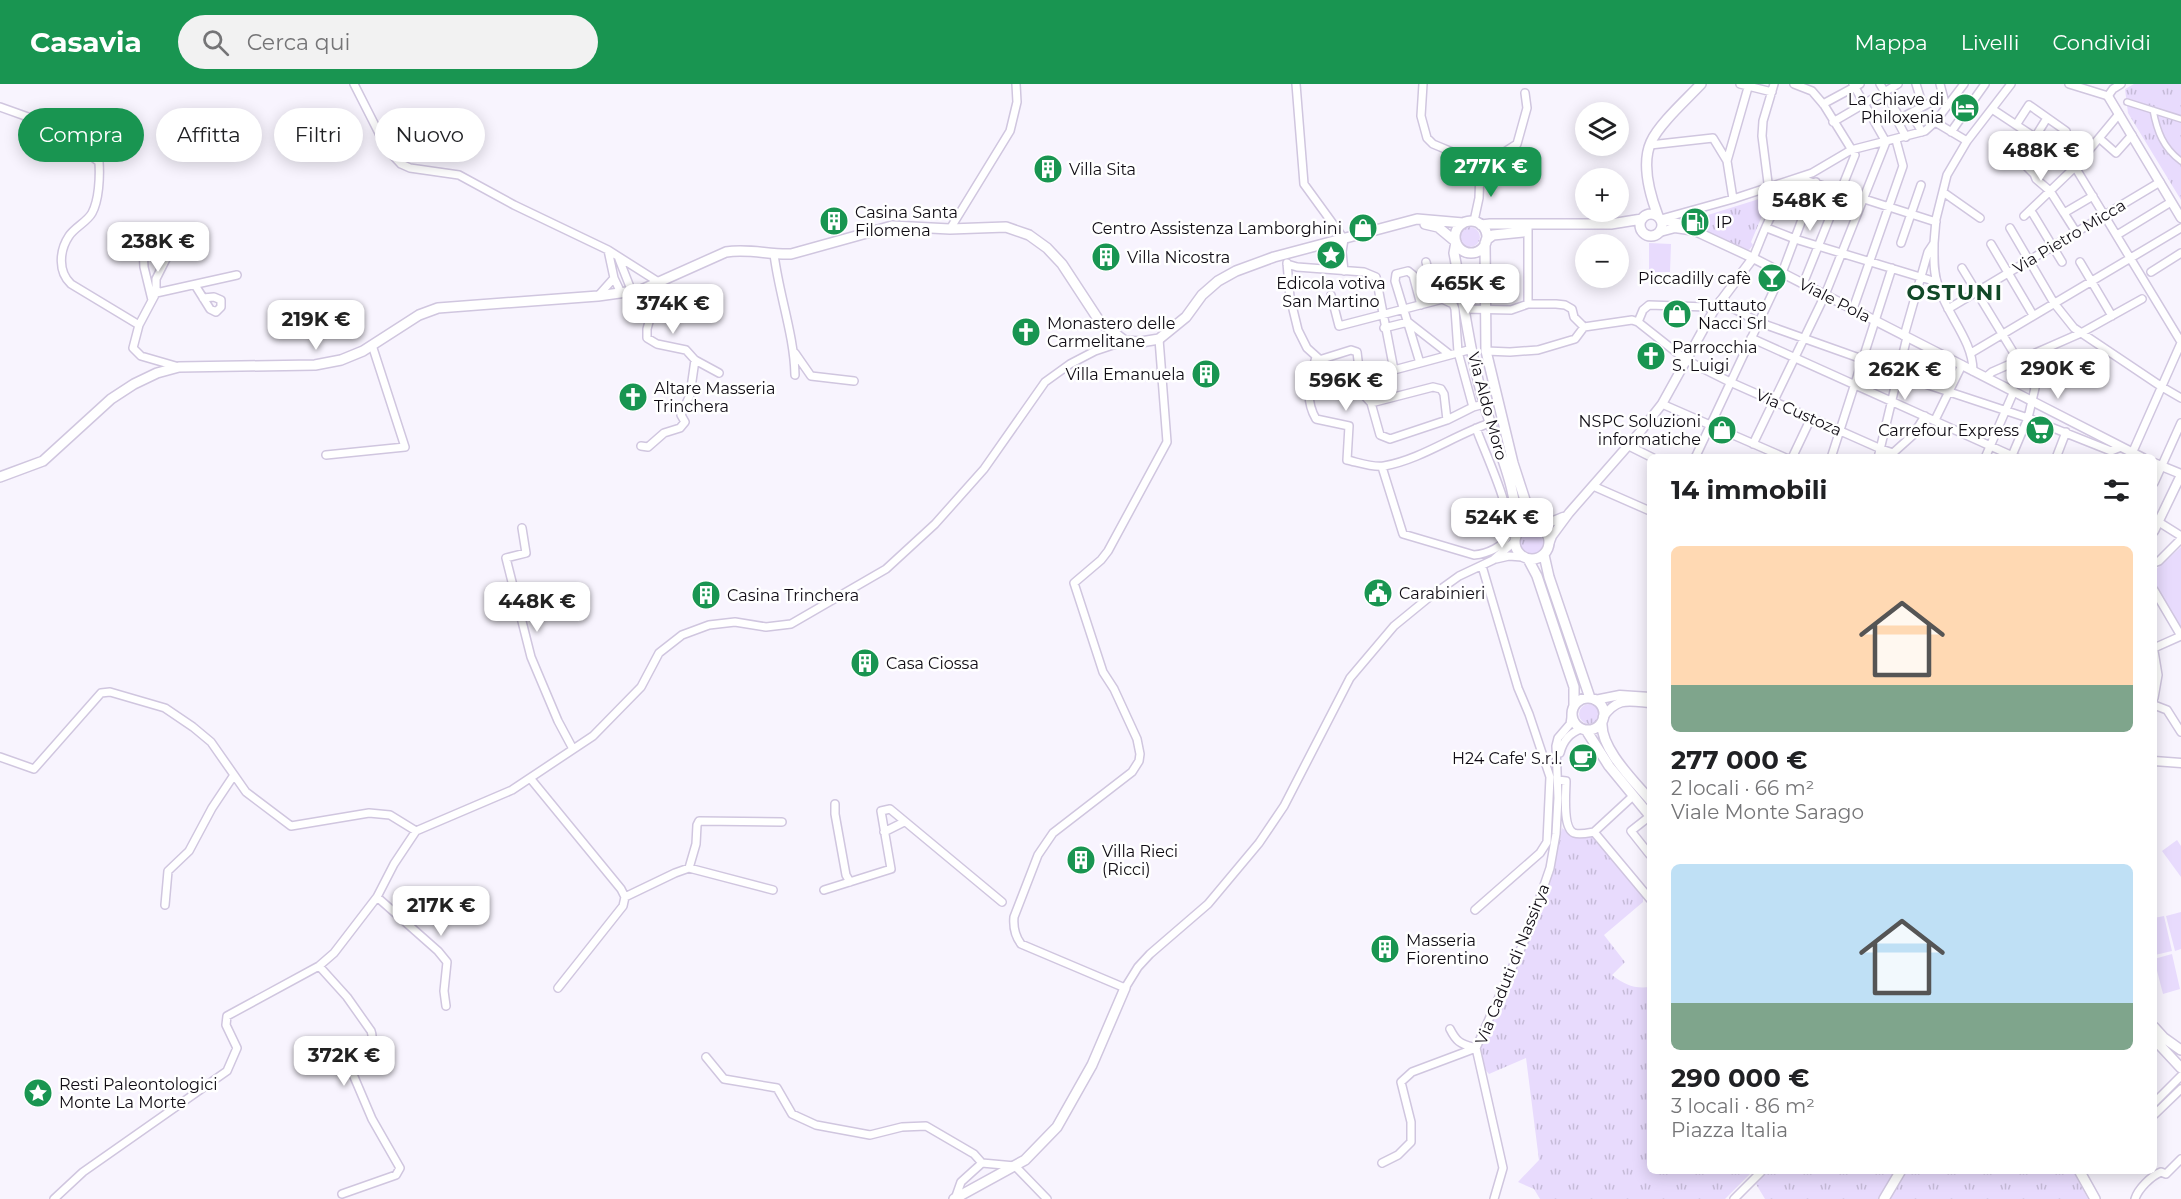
<!DOCTYPE html>
<html lang="it">
<meta charset="utf-8">
<style>
body{margin:0;font-family:Montserrat,sans-serif;background:#f2f2f2;color:#202124;height:100vh;display:flex;flex-direction:column;font-size:22px;white-space:nowrap}
*{box-sizing:border-box;margin:0}
p{font-size:20px;color:#757577}
.icon{flex:none;width:33px;height:33px;fill:none;stroke:currentColor;stroke-width:2;stroke-linecap:round;stroke-linejoin:round}
.map{position:relative;flex:1;overflow:hidden}
.sheet{position:absolute;left:1647px;top:370px;width:510px;height:720px;display:flex;flex-direction:column;background:#fff;border-radius:9px;box-shadow:0 3px 15px #0003}
.sheet>*{flex:none}
.hud{position:absolute;left:18px;top:24px;width:570px;height:54px;display:flex;gap:12px}
.fabs{position:absolute;left:1575px;top:18px;display:grid;gap:12px}
.fabs a{display:grid;place-items:center;width:54px;height:54px;border-radius:50%;background:#fff;box-shadow:0 3px 15px #0003;font-size:30px}
.price{position:absolute;translate:-50% -51px;padding:0 14px;border-radius:12px;background:#fff;color:#222;font-size:20px;line-height:39px;filter:drop-shadow(0 2px 3px #0008)}
.price::after{content:'';position:absolute;left:50%;top:36px;width:18px;height:14px;margin-left:-9px;background:inherit;clip-path:polygon(0 0,100% 0,50% 100%)}
.price.current{background:#199551;color:#fff}
ul{padding:0;list-style:none}
li{display:grid;align-content:center;gap:12px;height:318px;padding:0 24px}
li span{display:grid;place-items:center;height:186px;border-radius:9px;color:#555}
li>.icon{margin-inline-start:auto}
span .icon{width:108px;height:108px;fill:#fffc;stroke-width:1}
li b{font-size:26px}
h2{display:flex;justify-content:space-between;align-items:center;height:72px;padding:0 24px;font-size:26px}
.chip{padding:0 21px;border-radius:27px;background:#fff;box-shadow:0 3px 15px #0003;font-size:21px;line-height:54px}
.chip.current{background:#199551;color:#fff}
header{display:flex;align-items:center;gap:36px;box-sizing:border-box;height:84px;padding:0 30px;background:#199551;color:#fff}
header strong{font-size:28px}
nav{display:flex;gap:33px;margin-inline-start:auto;font-size:21px}
.search{width:420px;height:54px;background:#f2f2f2;display:flex;align-items:center;gap:15px;box-sizing:border-box;padding:0 21px;border-radius:33px;color:#757577;font-size:22px}
.map>svg:first-child{display:block}
.grass{fill:url(#grass-tufts)}
.pitch{fill:#e8dbfd}
.lines{fill:none;stroke-linecap:round;stroke-linejoin:round}
.pedestrian-casing{stroke:#d0c6df;stroke-width:8}
.minor-casing{stroke:#d0c6df;stroke-width:10}
.tertiary-casing{stroke:#d0c6df;stroke-width:11}
.secondary-casing{stroke:#d0c6df;stroke-width:12}
.pedestrian{stroke:#fff;stroke-width:5}
.minor{stroke:#fff;stroke-width:7}
.tertiary{stroke:#fff;stroke-width:8}
.secondary{stroke:#fff;stroke-width:9}
.labels{text-anchor:middle;stroke-width:5;stroke-linejoin:round;paint-order:stroke}
.poi-label{font-size:16px;fill:#100c14;stroke:#fff;text-anchor:start}
.street-label{font-size:16px;fill:#100c14;stroke:#fff}
.district-label{font-size:22px;font-weight:bold;letter-spacing:1.5px;fill:#124928;stroke:#fff}
</style>
<header>
<strong>Casavia</strong>
<div class="search"><svg class="icon" aria-label="search" viewBox="0 0 24 24"><circle cx="10" cy="10" r="6"/><path d="M15 15l6 6"/></svg>Cerca qui</div>
<nav><a>Mappa</a><a>Livelli</a><a>Condividi</a></nav>
</header>
<div class="map">
<svg width="2181" height="1115" viewBox="0 0 2181 1115">
<defs>
<pattern id="grass-tufts" width="24" height="20" patternUnits="userSpaceOnUse" patternTransform="scale(1.5)"><rect width="24" height="20" fill="#e8dbfd"/><path d="M3 7l-1-3M5 7V3M7 7l1-3M15 17l-1-3M17 17v-4M19 17l1-3" fill="none" stroke="#c6bbd8"/></pattern>
</defs>
<rect width="100%" height="100%" fill="#f8f4fe"/>
<!-- grass -->
<path class="grass" d="M2134 0H2181V116L2128 29 2125 5Z
M1763 109 1766 121 1765 131 1762 132 1751 158 1753 161 1749 166 1744 167 1707 148 1708 131 1759 115 1760 110Z
M1460 153a10 10 0 1 1 20 0a10 10 0 1 1-20 0Z
M1519 459a12 12 0 1 1 24 0a12 12 0 1 1-24 0Z
M1579 630a10 10 0 1 1 20 0a10 10 0 1 1-20 0Z
M1562 744 1575 754 1592 750 1643 812V818L1604 851 1625 878 1612 891C1625 901 1634 905 1650 903V1088H1752L1725 1115H1540L1534 1105 1518 1098 1539 1076 1526 974 1489 990 1484 984 1479 964 1541 824 1555 778Z
M1767 1088H1896L1879 1115H1765L1756 1100Z
M1904 1088H2074L2088 1115H1888Z"/>
<!-- pitch -->
<path class="pitch" d="M1649 159 1671 160 1670 188H1649Z
M2181 463V545L2154 500V487Z
M2177 756 2181 762V793L2162 767Z
M2181 828V865L2175 867 2166 832Z
M2164 832 2172 867 2155 871 2154 834Z
M2172 870 2180 905 2163 910 2154 875Z"/>
<g class="lines">
<!-- pedestrian casing -->
<g class="pedestrian-casing">
<path id="pedestrian" d="M2127 18 2181 35
M2153 26C2157 47 2163 64 2181 77"/>
</g>
<!-- minor casing -->
<g class="minor-casing">
<path id="minor" d="M354 0 387 65 401 80 410 84 459 91 514 121 608 166 660 199 647 245V254L657 260 686 266 695 276 719 289
M1296 0 1304 100 1344 155 1342 168 1344 187
M1423 0 1421 32 1427 54 1433 60 1462 72 1480 88
M1740 0 1772 8
M1794 0 1812 7 1824 21 1855 71 1803 200
M1880 0 1900 34
M1916 0 1923 22
M1940 0 1944 15
M2069 0 2108 12 2113 5 2121 0
M1823 20 1860 0
M0 23 28 33 64 50 99 78C100 93 99 116 92 129 87 138 75 143 69 152 59 167 58 188 71 200L139 241 133 264 141 272 179 283
M1992 25 2054 66 2075 83 2181 258
M1911 29 1922 48
M1833 38 1898 0
M1935 38 1964 0
M2016 41 2029 21 2066 47 2054 66
M1951 48 1985 0
M1906 53 1897 36 1943 12
M2099 54 2116 69 2132 51
M2034 55 2047 34
M2042 59 2026 82 2034 90 2051 64
M1650 61 1713 54 1727 77
M1480 88 1489 78 1517 60 1527 24 1525 9
M2034 90 2036 95 2050 107 2064 129
M1943 108 1980 134
M1733 115 1727 77 1749 0
M1772 130 1762 52 1763 37 1774 0
M2033 130 2062 178
M2024 132 2075 83 2119 30
M1661 135 1733 115 1812 89 1851 66 1925 47 1935 38 1967 57
M1474 137 1479 114 1480 88
M1767 144 1795 155 1930 196 1938 201
M2010 144 2054 219 2074 244 2162 303 2181 314
M950 145 1010 47 1017 18 1016 0
M2076 148 2064 129 2093 112
M2117 151 2171 118
M1901 159 1921 101
M1934 159C1934 173 1933 188 1938 201 1946 230 1973 256 1973 287
M1991 160 2033 231
M143 165 144 183 152 216
M608 166 614 194 621 209
M774 170C779 211 794 250 795 291
M1753 174C1765 147 1776 104 1808 97L1936 138
M619 175 632 208
M1426 178 1436 216
M2080 178 2112 232
M1287 179 1290 213 1298 246 1307 264 1327 282 1340 310 1353 307 1362 309
M1287 180 1297 183 1364 188 1376 193 1394 286 1472 265
M1962 184 2035 304 2028 334 2011 374
M2151 188 2181 169
M195 201 210 225 216 228 221 223V216L214 213 203 214
M156 209 237 191
M1331 211 1339 242 1462 210
M598 212 614 194
M1442 215 1453 220 1455 225 1458 268 1473 323
M1720 217 1758 238 1862 275 1898 291 2028 334 2111 367 2121 363
M1528 220V141
M1465 225 1511 226 1528 220H1556L1565 221 1572 225 1574 233 1584 243
M1853 225 1903 82 1896 56
M1948 225 2160 98
M1638 238 1643 226 1649 221 1707 223 1714 226
M139 241 156 209V195L170 167 197 154
M1384 244 1408 238 1449 270
M1904 252 1928 168 1934 159 1936 135 1947 91 1967 57 2011 0
M1751 254 2017 374
M1159 255 1167 358 1108 467 1101 476 1074 499 1103 588 1114 605 1137 655 1140 670 1139 677 1132 688 1053 749 1038 771 1014 833C1013 844 1015 852 1021 860L1125 904 1138 883 1150 870 1208 820 1259 759 1284 722 1350 594 1394 542 1427 515 1459 492 1493 476 1514 458
M1486 267 1510 268 1538 266 1575 255 1584 243 1632 236 1638 238 1686 276 1730 298 1881 365 1893 369 1913 351 1925 332
M795 269 811 292 854 297
M1971 269 2181 144
M1316 273C1310 294 1304 315 1316 335L1349 342 1347 376C1357 378 1373 384 1384 382 1422 375 1454 351 1490 339
M1319 276 1351 266 1357 268 1362 309
M1420 279 1395 197 1396 190 1408 187 1413 191 1421 221
M1986 293 1992 288 2081 249 2142 215
M1362 309 1371 319 1380 351 1390 355 1447 336 1473 323 1484 320
M1371 319 1433 303 1441 305 1444 310 1447 336
M1662 320 1786 374
M1935 336 1962 281
M1753 360 1825 211 1886 58 1853 0
M641 362 648 363 664 349 680 344 685 338 681 331 690 311 695 276
M1629 362 1653 374
M326 371 405 363 372 261
M1695 374 1782 189 1816 98
M1792 374 1811 334
M1831 374 1892 184
M1878 374 1907 253
M1985 374 2014 307
M2056 374 2066 348
M2130 374 2181 259
M1382 383 1403 450 1474 471C1486 470 1505 463 1508 450 1514 429 1484 367 1476 344
M2154 399 2181 339
M1593 402 1650 427
M2154 435 2181 452
M522 444 526 469 506 474 531 573 558 637 573 665
M1496 475 1509 472 1522 473
M2154 479 2159 477 2181 455
M2154 506 2181 552
M2154 564 2181 552
M2154 567 2158 591 2154 614
M2154 621 2167 626 2181 648
M1560 669C1563 657 1569 649 1581 645
M0 673 34 685 101 609 110 608 165 624 193 643 211 658 246 708 291 742 369 729 390 731 416 747 512 706 593 652 641 603 659 569 682 551 709 541 735 538 766 543 791 540 886 485 935 440 984 385 1045 298 1070 280 1095 267 1125 257
M530 694 621 805 625 813 623 822 558 904
M1558 696 1566 697C1566 708 1562 744 1574 749 1580 751 1588 749 1594 748
M835 720V730L846 791 850 798
M1650 732 1631 747 1650 771
M884 748 904 738
M1594 748 1650 815
M1594 748 1633 712
M689 784 696 760 697 741 699 737 782 738
M824 806 891 785 881 727 890 725 1002 818
M377 813 438 867 447 878 444 907 446 922
M625 813 675 789 689 784 773 806
M165 821 168 787 189 767 212 724 234 691
M1475 826 1540 769 1547 758 1550 693 1529 630 1518 604 1482 482
M319 882 347 913 371 947C377 963 358 975 352 988L372 1035 400 1084 396 1091 342 1110
M1450 945C1456 957 1460 960 1473 963
M706 973 724 995 777 1004 792 1030 816 1041 870 1051 902 1043 926 1042 974 1070 982 1079 1015 1082 1047 1115
M2154 1019 2181 992
M2154 1031 2181 1005
M1382 1079 1398 1071 1411 1058V1038L1401 998 1412 988 1476 964
M54 1115 83 1088 227 987 237 964 226 941 227 932 319 882 334 869 377 813 394 780 416 747
M955 1115 961 1098 982 1079
M1494 1115 1503 1084 1476 964 1527 851 1550 784 1556 750 1558 714 1556 662 1558 654 1570 640 1572 627
M1734 1115 1761 1088
M2135 1115C2138 1105 2151 1092 2161 1088L2166 1090 2181 1075"/>
</g>
<!-- tertiary casing -->
<g class="tertiary-casing">
<path id="tertiary" d="M2108 12 2181 134
M1661 137C1674 137 1685 139 1695 147L1753 174 2143 374
M1660 148 1675 144 1689 146
M2154 379 2181 390
M1539 443 1563 433
M2154 447 2181 391
M1549 460 1552 452 1569 429 1640 348 1662 320 1714 226 1753 174
M1595 616 1620 611 1650 613
M1603 633C1618 613 1628 617 1650 619
M2154 677 2181 679"/>
</g>
<!-- secondary casing -->
<g class="secondary-casing">
<path id="secondary" d="M1640 141a11 11 0 1 1 22 0a11 11 0 1 1-22 0Z
M1658 132C1650 111 1641 80 1651 58 1659 40 1687 15 1701 0
M1455 153a16 16 0 1 1 32 0a16 16 0 1 1-32 0Z
M1425 140 1438 143 1456 158 1454 169C1464 219 1470 272 1485 322 1496 362 1520 408 1516 450
M1481 141 1490 140H1611L1642 135
M1486 156 1493 151 1523 148 1528 141
M1485 159 1486 267 1513 379 1527 422 1538 442
M0 393 43 377 111 315 134 300 157 289 179 283 315 281 341 276 363 267 419 231 438 224 598 212 641 206 726 168C748 164 769 171 791 170L892 142 950 145 1006 143 1029 151 1047 164 1062 180 1100 238 1125 257 1141 258 1159 255 1186 233 1202 211 1218 197 1236 187 1274 173 1417 135 1463 139
M1515 458a17 17 0 1 1 34 0a17 17 0 1 1-34 0Z
M1544 471 1549 493 1590 614
M1528 475 1537 492 1574 603V622
M1572 630a16 16 0 1 1 32 0a16 16 0 1 1-32 0Z
M1602 638C1600 664 1633 696 1650 716
M1586 646 1609 682 1650 732
M2154 943 2164 954 2181 966
M2154 955 2181 984
M2080 1088 2095 1115
M954 1115 1025 1076 1057 1043 1092 981 1125 904
M1884 1115 1900 1088"/>
</g>
<!-- pedestrian -->
<use href="#pedestrian" class="pedestrian"/>
<!-- minor -->
<use href="#minor" class="minor"/>
<!-- tertiary -->
<use href="#tertiary" class="tertiary"/>
<!-- secondary -->
<use href="#secondary" class="secondary"/>
</g>
<!-- icons -->
<defs>
<g id="hotel-disc" transform="scale(1.5)"><circle r="9.5" fill="#199551" stroke="#fff"/><path d="M-6-4.5h1.5V1H6V5H4.5V3h-9V5H-6ZM-4 0a1.8 1.8 0 1 1 3.6 0ZM.5 0V-2.5h3Q6-2.5 6 0Z" fill="#fff"/></g>
<g id="building-disc" transform="scale(1.5)"><circle r="9.5" fill="#199551" stroke="#fff"/><path d="M-4-6H4V6H1V3H-1V6H-4ZM-2.5-4.3h1.7v1.8h-1.7ZM.8-4.3h1.7v1.8H.8ZM-2.5-1h1.7V.8h-1.7ZM.8-1h1.7V.8H.8Z" fill="#fff"/></g>
<g id="fuel-disc" transform="scale(1.5)"><circle r="9.5" fill="#199551" stroke="#fff"/><path d="M-5.5-6h7V0h2V4h1.3V-2.5L3-4.5l.8-.8L6-3V5H2.5V1h-1V6h-7ZM-4.2-4.7v3.2H.2V-4.7Z" fill="#fff"/></g>
<g id="shop-disc" transform="scale(1.5)"><circle r="9.5" fill="#199551" stroke="#fff"/><path d="M-5-2.5h2.3a2.7 3.5 0 0 1 5.4 0H5L5.5 6h-11ZM-1.5-2.5h3a1.5 2.3 0 0 0-3 0Z" fill="#fff"/></g>
<g id="sight-disc" transform="scale(1.5)"><circle r="9.5" fill="#199551" stroke="#fff"/><path d="M0-6L1.8-2.2L6-1.7L2.9 1.2L3.7 5.4L0 3.3L-3.7 5.4L-2.9 1.2L-6-1.7L-1.8-2.2Z" fill="#fff"/></g>
<g id="bar-disc" transform="scale(1.5)"><circle r="9.5" fill="#199551" stroke="#fff"/><path d="M-6-5H6L.8 .8V4.5H3.5V6h-7V4.5H-.8V.8Z" fill="#fff"/></g>
<g id="church-disc" transform="scale(1.5)"><circle r="9.5" fill="#199551" stroke="#fff"/><path d="M-1.2-6h2.4v3.5h3.3v2.4h-3.3V6h-2.4V-.1h-3.3v-2.4h3.3Z" fill="#fff"/></g>
<g id="supermarket-disc" transform="scale(1.5)"><circle r="9.5" fill="#199551" stroke="#fff"/><path d="M-6-5.5h2.5l.6 2H6L4.5 2H-2.5L-4.4-4H-6ZM-1.5 3.2a1.3 1.3 0 1 0 .1 0ZM3 3.2a1.3 1.3 0 1 0 .1 0Z" fill="#fff"/></g>
<g id="civic-disc" transform="scale(1.5)"><circle r="9.5" fill="#199551" stroke="#fff"/><path d="M-.6-6.5H3V-4.5H.6V-3L4-1V1h2V6H-6V1h2V-1L-.6-3ZM-1.2 2.5V6h2.4V2.5Z" fill="#fff"/></g>
<g id="cafe-disc" transform="scale(1.5)"><circle r="9.5" fill="#199551" stroke="#fff"/><path d="M-5.5-4.5H6V0H3Q3 3.5 0 3.5H-2.5Q-5.5 3.5-5.5 0ZM3-3.2v2h1.7v-2ZM-6 4.5H4V6H-6Z" fill="#fff"/></g>
</defs>
<g fill-rule="evenodd">
<use href="#hotel-disc" x="1965" y="24"/>
<use href="#building-disc" x="1048" y="85"/>
<use href="#building-disc" x="834" y="137"/>
<use href="#fuel-disc" x="1695" y="138"/>
<use href="#shop-disc" x="1363" y="144"/>
<use href="#sight-disc" x="1331" y="171"/>
<use href="#building-disc" x="1106" y="173"/>
<use href="#bar-disc" x="1772" y="194"/>
<use href="#shop-disc" x="1677" y="230"/>
<use href="#church-disc" x="1026" y="248"/>
<use href="#church-disc" x="1651" y="272"/>
<use href="#building-disc" x="1206" y="290"/>
<use href="#church-disc" x="633" y="313"/>
<use href="#shop-disc" x="1722" y="346"/>
<use href="#supermarket-disc" x="2040" y="346"/>
<use href="#civic-disc" x="1378" y="509"/>
<use href="#building-disc" x="706" y="511"/>
<use href="#building-disc" x="865" y="579"/>
<use href="#cafe-disc" x="1583" y="674"/>
<use href="#building-disc" x="1081" y="776"/>
<use href="#building-disc" x="1385" y="865"/>
<use href="#sight-disc" x="38" y="1009"/>
</g>
<g class="labels">
<!-- poi labels -->
<g class="poi-label">
<text x="1944" y="21" text-anchor="end">La Chiave di<tspan x="1944" dy="18">Philoxenia</tspan></text>
<text x="1069" y="91">Villa Sita</text>
<text x="855" y="134">Casina Santa<tspan x="855" dy="18">Filomena</tspan></text>
<text x="1716" y="144">IP</text>
<text x="1342" y="150" text-anchor="end">Centro Assistenza Lamborghini</text>
<text x="1127" y="179">Villa Nicostra</text>
<text x="1751" y="200" text-anchor="end">Piccadilly cafè</text>
<text x="1331" y="205" text-anchor="middle">Edicola votiva<tspan x="1331" dy="18">San Martino</tspan></text>
<text x="1698" y="227">Tuttauto<tspan x="1698" dy="18">Nacci Srl</tspan></text>
<text x="1047" y="245">Monastero delle<tspan x="1047" dy="18">Carmelitane</tspan></text>
<text x="1672" y="269">Parrocchia<tspan x="1672" dy="18">S. Luigi</tspan></text>
<text x="1185" y="296" text-anchor="end">Villa Emanuela</text>
<text x="654" y="310">Altare Masseria<tspan x="654" dy="18">Trinchera</tspan></text>
<text x="1701" y="343" text-anchor="end">NSPC Soluzioni<tspan x="1701" dy="18">informatiche</tspan></text>
<text x="2019" y="352" text-anchor="end">Carrefour Express</text>
<text x="1399" y="515">Carabinieri</text>
<text x="727" y="517">Casina Trinchera</text>
<text x="886" y="585">Casa Ciossa</text>
<text x="1562" y="680" text-anchor="end">H24 Cafe' S.r.l.</text>
<text x="1102" y="773">Villa Rieci<tspan x="1102" dy="18">(Ricci)</tspan></text>
<text x="1406" y="862">Masseria<tspan x="1406" dy="18">Fiorentino</tspan></text>
<text x="59" y="1006">Resti Paleontologici<tspan x="59" dy="18">Monte La Morte</tspan></text>
</g>
<!-- street labels -->
<g class="street-label">
<text transform="translate(2069 152) rotate(-31)" y="6">Via Pietro Micca</text>
<text transform="translate(1835 216) rotate(27)" y="6">Viale Pola</text>
<text transform="translate(1488 322) rotate(75)" y="6">Via Aldo Moro</text>
<text transform="translate(1799 328) rotate(24)" y="6">Via Custoza</text>
<text transform="translate(1512 880) rotate(-68)" y="6">Via Caduti di Nassirya</text>
</g>
<!-- district labels -->
<g class="district-label">
<text x="1955" y="216">OSTUNI</text>
</g>
</g>
</svg>
<div class="fabs">
<a><svg class="icon" aria-label="layers" viewBox="0 0 24 24"><path d="M12 4l9 5-9 5-9-5zM3 14l9 5 9-5"/></svg></a>
<a>+</a>
<a>−</a>
</div>
<b class="price" style="left:2041px;top:98px">488K €</b>
<b class="price current" style="left:1491px;top:114px">277K €</b>
<b class="price" style="left:1810px;top:148px">548K €</b>
<b class="price" style="left:158px;top:189px">238K €</b>
<b class="price" style="left:1468px;top:231px">465K €</b>
<b class="price" style="left:673px;top:251px">374K €</b>
<b class="price" style="left:316px;top:267px">219K €</b>
<b class="price" style="left:2058px;top:316px">290K €</b>
<b class="price" style="left:1905px;top:317px">262K €</b>
<b class="price" style="left:1346px;top:328px">596K €</b>
<b class="price" style="left:1502px;top:465px">524K €</b>
<b class="price" style="left:537px;top:549px">448K €</b>
<b class="price" style="left:441px;top:853px">217K €</b>
<b class="price" style="left:344px;top:1003px">372K €</b>
<div class="hud">
<a class="chip current">Compra</a>
<a class="chip">Affitta</a>
<a class="chip">Filtri</a>
<a class="chip">Nuovo</a>
</div>
<section class="sheet">
<h2>14 immobili<svg class="icon" aria-label="filters" viewBox="0 0 24 24"><path d="M4 7h16M4 17h16"/><circle cx="9" cy="7" r="2"/><circle cx="15" cy="17" r="2"/></svg></h2>
<ul>
<li><span style="background:linear-gradient(#ffd9b3 75%,#7fa58c 0)"><svg class="icon" aria-label="home" viewBox="0 0 24 24"><path d="M3 11l9-7 9 7M6 9v11h12V9"/></svg></span><div><b>277 000 €</b><p>2 locali · 66 m²</p><p>Viale Monte Sarago</p></div></li>
<li><span style="background:linear-gradient(#bfe0f5 75%,#7fa58c 0)"><svg class="icon" aria-label="home" viewBox="0 0 24 24"><path d="M3 11l9-7 9 7M6 9v11h12V9"/></svg></span><div><b>290 000 €</b><p>3 locali · 86 m²</p><p>Piazza Italia</p></div></li>
</ul>
</section>
</div>
